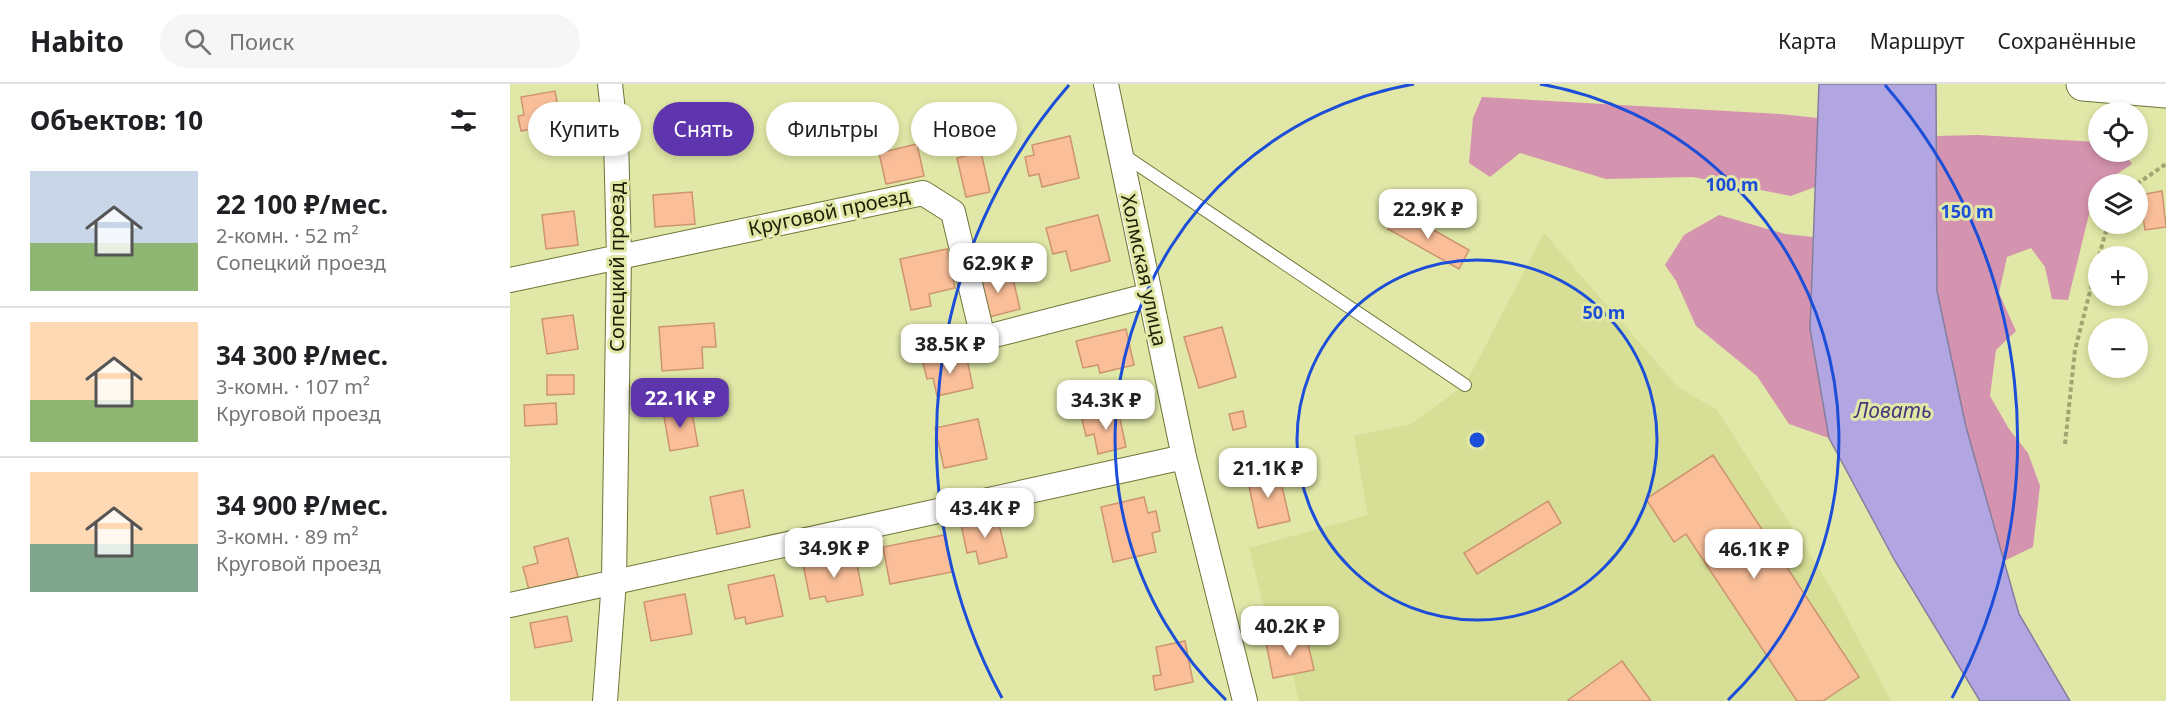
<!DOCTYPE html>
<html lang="ru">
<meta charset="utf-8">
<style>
body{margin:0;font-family:"Noto Sans",sans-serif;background:#f6f6f6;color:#202124;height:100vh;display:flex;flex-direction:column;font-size:22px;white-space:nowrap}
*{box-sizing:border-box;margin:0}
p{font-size:20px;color:#757577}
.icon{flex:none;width:33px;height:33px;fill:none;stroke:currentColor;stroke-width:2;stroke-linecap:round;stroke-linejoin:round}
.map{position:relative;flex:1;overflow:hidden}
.side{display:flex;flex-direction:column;background:#fff;width:510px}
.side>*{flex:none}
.top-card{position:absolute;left:18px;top:18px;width:570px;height:54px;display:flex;gap:12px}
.tools{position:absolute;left:1578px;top:18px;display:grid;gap:12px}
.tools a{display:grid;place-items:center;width:60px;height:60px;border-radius:50%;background:#fff;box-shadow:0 3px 9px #0003;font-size:30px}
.price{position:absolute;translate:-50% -51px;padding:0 14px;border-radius:12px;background:#fff;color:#222;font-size:20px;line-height:39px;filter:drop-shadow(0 2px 3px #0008)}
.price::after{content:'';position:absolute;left:50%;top:36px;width:18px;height:14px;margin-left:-9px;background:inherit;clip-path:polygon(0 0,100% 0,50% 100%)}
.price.on{background:#5e35ad;color:#fff}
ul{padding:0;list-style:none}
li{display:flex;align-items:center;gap:18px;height:150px;padding:0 30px}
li+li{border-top:2px solid #e0e0e0}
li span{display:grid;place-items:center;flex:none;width:168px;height:120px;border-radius:0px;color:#555}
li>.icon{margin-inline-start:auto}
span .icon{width:72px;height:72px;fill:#fffc;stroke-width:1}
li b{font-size:26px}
h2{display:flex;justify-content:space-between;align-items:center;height:72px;padding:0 30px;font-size:26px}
.pill{padding:0 21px;border-radius:27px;background:#fff;box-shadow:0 3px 9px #0003;font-size:21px;line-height:54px}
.pill.on{background:#5e35ad;color:#fff}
header{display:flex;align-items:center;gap:36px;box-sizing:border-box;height:84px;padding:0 30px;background:#fff;border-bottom:2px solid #e0e0e0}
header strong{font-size:28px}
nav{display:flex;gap:33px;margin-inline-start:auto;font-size:21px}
.search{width:420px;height:54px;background:#f6f6f6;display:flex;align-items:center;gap:15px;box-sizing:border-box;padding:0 21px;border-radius:33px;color:#757577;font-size:22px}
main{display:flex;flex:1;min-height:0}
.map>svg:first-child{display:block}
.built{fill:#d7de95}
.forest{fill:#d493ae}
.water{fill:#b2a6e2;stroke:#857d9f;stroke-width:1.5}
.building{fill:#fabf99;stroke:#cd9470;stroke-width:1.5}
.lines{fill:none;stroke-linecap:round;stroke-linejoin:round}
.service-casing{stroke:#6f7437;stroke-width:14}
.minor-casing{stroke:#6f7437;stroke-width:26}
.secondary-casing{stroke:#6f7437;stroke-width:35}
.path{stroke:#a0a571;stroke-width:4;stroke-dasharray:4.5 3;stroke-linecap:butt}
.service{stroke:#fff;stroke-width:12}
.minor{stroke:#fff;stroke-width:24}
.secondary{stroke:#fff;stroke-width:33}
.ring{fill:none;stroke:#1d4ed8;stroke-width:3}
.labels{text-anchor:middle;stroke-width:6;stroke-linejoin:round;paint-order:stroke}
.street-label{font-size:20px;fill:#1c1e04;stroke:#e1e8a7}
.water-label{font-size:21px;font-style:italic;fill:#48347a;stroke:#e1e8a7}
.centre{fill:#1d4ed8;stroke:#e1e8a7;stroke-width:3}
.ring-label{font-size:18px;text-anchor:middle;font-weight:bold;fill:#1d4ed8;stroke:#e1e8a7;stroke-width:6;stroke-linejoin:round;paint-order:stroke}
</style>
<header>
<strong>Habito</strong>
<div class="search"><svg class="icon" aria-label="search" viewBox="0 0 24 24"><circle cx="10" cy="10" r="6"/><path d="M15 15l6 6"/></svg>Поиск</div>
<nav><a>Карта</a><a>Маршрут</a><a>Сохранённые</a></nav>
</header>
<main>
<section class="side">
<h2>Объектов: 10<svg class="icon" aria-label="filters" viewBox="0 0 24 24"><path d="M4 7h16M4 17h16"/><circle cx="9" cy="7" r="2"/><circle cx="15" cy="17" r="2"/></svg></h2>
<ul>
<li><span style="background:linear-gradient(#c9d6e8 60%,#8fb573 0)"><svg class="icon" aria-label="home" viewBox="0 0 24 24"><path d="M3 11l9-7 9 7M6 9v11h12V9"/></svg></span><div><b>22 100 ₽/мес.</b><p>2-комн. · 52 m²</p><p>Сопецкий проезд</p></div></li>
<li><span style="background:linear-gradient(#ffd9b3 65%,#8fb573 0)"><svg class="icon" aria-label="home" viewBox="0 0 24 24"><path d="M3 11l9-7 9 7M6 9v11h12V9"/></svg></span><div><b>34 300 ₽/мес.</b><p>3-комн. · 107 m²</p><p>Круговой проезд</p></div></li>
<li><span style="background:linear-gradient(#ffd9b3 60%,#7fa58c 0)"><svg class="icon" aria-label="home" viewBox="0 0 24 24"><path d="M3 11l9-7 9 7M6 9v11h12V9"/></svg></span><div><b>34 900 ₽/мес.</b><p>3-комн. · 89 m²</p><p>Круговой проезд</p></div></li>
</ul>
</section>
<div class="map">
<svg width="1656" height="617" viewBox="0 0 1656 617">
<rect width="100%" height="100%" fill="#e1e8a7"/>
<!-- built -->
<path class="built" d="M1034 149 1168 303 1207 326 1323 507 1381 617H789L773 553 762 554 739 464 858 431 844 352 901 340 955 301Z"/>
<!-- forest -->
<path class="forest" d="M972 13 1270 30 1308 34 1305 103 1281 112 1183 93 1096 95 1010 69 980 93 959 79 963 34Z
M1468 51 1588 58V68H1613L1622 80 1592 100H1588L1585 106 1558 216 1542 215 1535 183 1521 164 1497 173 1489 209 1506 247 1486 266 1480 312 1499 345 1518 369 1530 402 1523 463 1494 477 1456 343 1427 207 1426 52Z
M1209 131 1275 150 1303 153 1300 245 1319 354 1279 340 1247 292 1186 242 1166 197 1155 181 1174 151Z"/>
<!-- water -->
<path class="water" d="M1309 0H1426L1427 207 1456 343 1509 530 1560 617H1470L1385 477 1319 354 1300 245Z"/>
<!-- building -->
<path class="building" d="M45 7 51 39 11 47 8 32 14 31 11 13Z
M560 52 569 94 532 103 529 90 519 92 515 73 524 71 522 61Z
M407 60 414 92 376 100 369 69Z
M471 68 480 108 456 113 447 74Z
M1652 107 1656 143 1635 146 1630 111Z
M182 108 185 140 145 143 143 111Z
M888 126 959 166 949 185 878 145Z
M64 127 68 161 36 165 32 131Z
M588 131 600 177 561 187 556 167 543 170 536 144Z
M437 165 445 204 419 210 421 222 401 226 390 175Z
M501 186 510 225 475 234 465 195Z
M63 231 68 265 37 270 32 235Z
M204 239 206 263H192L193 284 152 287 149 243Z
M712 243 726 293 689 304 674 253Z
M616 245 624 281 590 289 588 281 573 284 566 257Z
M456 270 463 304 427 312 423 294 417 295 413 279Z
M37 291H64V310L37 311Z
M46 319 47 340 15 342 14 321Z
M181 323 188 362 160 367 153 327Z
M608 326 616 363 588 370 584 350 576 352 572 335Z
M733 327 736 343 723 346 719 330Z
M468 335 477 375 434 384 425 344Z
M1203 371 1349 593 1313 617H1287L1176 450 1164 458 1136 415Z
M768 385 780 437 748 444 737 393Z
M233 406 240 443 207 450 200 413Z
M634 413 638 429 646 427 650 447 642 449 646 468 603 478 591 423Z
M1038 417 1051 439 967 490 954 469Z
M487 432 497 473 469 480 466 467 457 469 451 440Z
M434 451 442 488 380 500 373 463Z
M58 454 68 493 19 506 13 483 28 479 24 463Z
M345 470 353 511 317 518 315 512 300 515 293 480Z
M264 491 273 532 236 540 235 533 225 535 218 501Z
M175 510 182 550 141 557 134 518Z
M57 532 62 557 25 564 20 539Z
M796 551 804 586 763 594 756 559Z
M675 557 683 598 645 606 643 592 651 591 646 563Z
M1112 577 1141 617H1059L1058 616Z"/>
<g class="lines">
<!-- service casing -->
<g class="service-casing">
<path id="service" d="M612 70 955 301"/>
</g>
<!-- minor casing -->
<g class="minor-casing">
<path id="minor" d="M596 0 674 373 735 617
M0 196 413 109 443 128 473 254 640 211
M0 521 674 373
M95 617 104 497 109 172 106 54 100 0"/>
</g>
<!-- secondary casing -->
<g class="secondary-casing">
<path id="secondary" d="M1573 0 1656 7"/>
</g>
<!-- path -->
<path class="path" d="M1627 100 1656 80
M1589 172 1598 140
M1555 360 1565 266 1588 176"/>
<!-- service -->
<use href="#service" class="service"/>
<!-- minor -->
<use href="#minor" class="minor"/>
<!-- secondary -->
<use href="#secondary" class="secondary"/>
</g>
<!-- distance rings -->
<g class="ring">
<circle cx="967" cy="356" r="180"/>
<path d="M716 616A361 361 0 0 1 904 0M1030 0A361 361 0 0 1 1218 616"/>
<path d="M492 614A541 541 0 0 1 559 1M1375 1A541 541 0 0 1 1442 614"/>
</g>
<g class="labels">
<!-- street labels -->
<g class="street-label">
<text transform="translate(319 128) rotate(-12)" y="7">Круговой проезд</text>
<text transform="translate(107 183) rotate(-90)" y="7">Сопецкий проезд</text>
<text transform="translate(634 186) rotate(78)" y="7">Холмская улица</text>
</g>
<!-- water labels -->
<g class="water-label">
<text x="1383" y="334">Ловать</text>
</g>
</g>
<circle cx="967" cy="356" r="9" class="centre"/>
<g class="ring-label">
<text x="1222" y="107">100 m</text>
<text x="1457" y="134">150 m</text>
<text x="1094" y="235">50 m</text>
</g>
</svg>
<div class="tools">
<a><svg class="icon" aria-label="locate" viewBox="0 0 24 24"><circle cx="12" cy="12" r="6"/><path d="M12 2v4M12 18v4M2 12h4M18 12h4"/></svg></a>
<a><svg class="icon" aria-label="layers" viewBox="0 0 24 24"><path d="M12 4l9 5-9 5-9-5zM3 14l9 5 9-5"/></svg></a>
<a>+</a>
<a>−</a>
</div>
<b class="price" style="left:918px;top:156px">22.9K ₽</b>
<b class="price" style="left:488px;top:210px">62.9K ₽</b>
<b class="price" style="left:440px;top:291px">38.5K ₽</b>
<b class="price on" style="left:170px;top:345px">22.1K ₽</b>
<b class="price" style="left:596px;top:347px">34.3K ₽</b>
<b class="price" style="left:758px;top:415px">21.1K ₽</b>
<b class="price" style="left:475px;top:455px">43.4K ₽</b>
<b class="price" style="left:324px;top:495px">34.9K ₽</b>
<b class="price" style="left:1244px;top:496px">46.1K ₽</b>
<b class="price" style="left:780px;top:573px">40.2K ₽</b>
<div class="top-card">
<a class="pill">Купить</a>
<a class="pill on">Снять</a>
<a class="pill">Фильтры</a>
<a class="pill">Новое</a>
</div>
</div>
</main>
